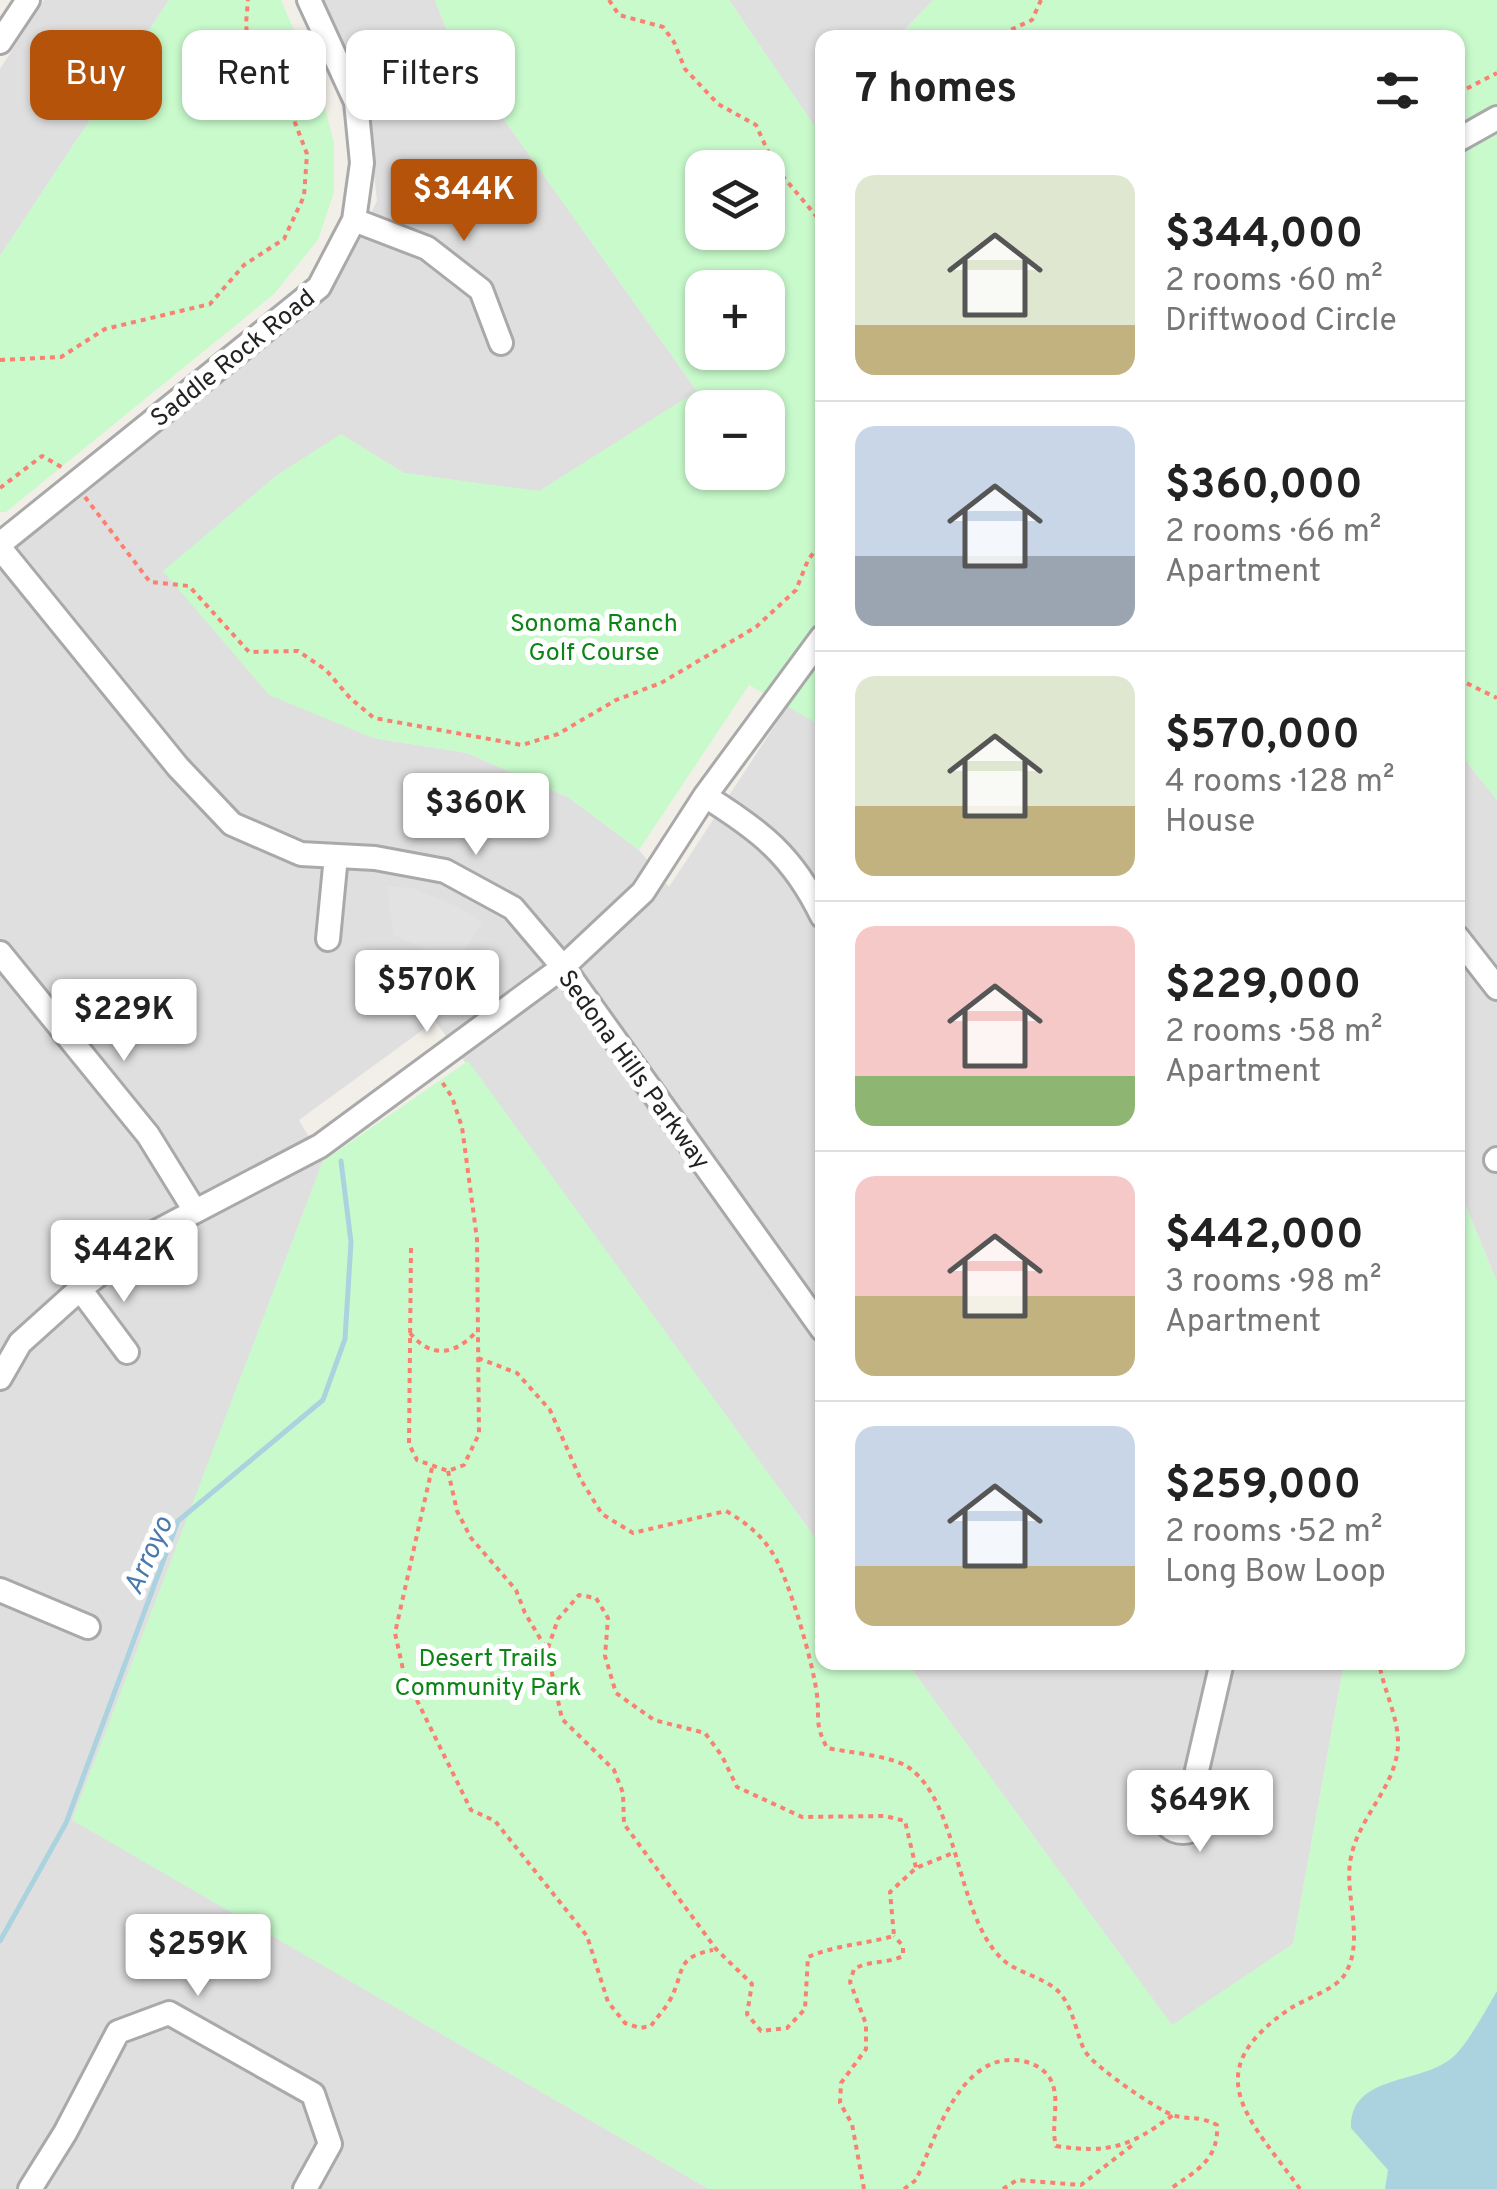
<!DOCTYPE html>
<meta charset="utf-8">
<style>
body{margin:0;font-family:Overpass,sans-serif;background:#f6f6f6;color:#222;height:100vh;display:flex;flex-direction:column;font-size:38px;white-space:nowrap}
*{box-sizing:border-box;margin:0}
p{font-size:32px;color:#767676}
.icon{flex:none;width:55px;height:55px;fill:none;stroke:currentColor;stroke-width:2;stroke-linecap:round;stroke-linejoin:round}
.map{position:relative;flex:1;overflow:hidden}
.details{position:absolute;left:815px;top:30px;width:650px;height:1640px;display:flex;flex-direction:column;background:#fff;border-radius:20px;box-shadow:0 2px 8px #0004}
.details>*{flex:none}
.guide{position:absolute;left:30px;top:30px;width:635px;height:90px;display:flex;gap:20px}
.buttons{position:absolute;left:685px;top:150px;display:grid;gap:20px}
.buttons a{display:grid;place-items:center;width:100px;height:100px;border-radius:20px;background:#fff;box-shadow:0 2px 8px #0004;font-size:50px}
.price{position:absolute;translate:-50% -85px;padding:0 22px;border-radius:10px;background:#fff;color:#222;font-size:32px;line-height:65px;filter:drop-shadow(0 2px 5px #0008)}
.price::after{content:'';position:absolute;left:50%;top:60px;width:30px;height:22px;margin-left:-15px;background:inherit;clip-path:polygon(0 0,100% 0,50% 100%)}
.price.active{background:#b45309;color:#fff}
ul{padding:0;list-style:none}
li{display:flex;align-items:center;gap:30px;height:250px;padding:0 40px}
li+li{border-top:2px solid #e0e0e0}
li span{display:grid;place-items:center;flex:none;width:280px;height:200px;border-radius:20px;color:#555}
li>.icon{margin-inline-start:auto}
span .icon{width:120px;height:120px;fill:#fffc;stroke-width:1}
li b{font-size:42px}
h2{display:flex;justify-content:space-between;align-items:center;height:120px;padding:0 40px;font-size:42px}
.chip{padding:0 35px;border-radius:20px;background:#fff;box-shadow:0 2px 8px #0004;font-size:35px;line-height:90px}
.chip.active{background:#b45309;color:#fff}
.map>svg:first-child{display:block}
.residential{fill:#e0dfdf}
.park{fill:#c8facc;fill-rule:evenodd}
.parking{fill:#e2e2e2}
.water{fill:#aad3df}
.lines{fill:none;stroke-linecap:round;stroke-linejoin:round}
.stream{stroke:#aad3df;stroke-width:5}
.minor-casing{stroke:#a9a9a9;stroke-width:28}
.path{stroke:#fa8072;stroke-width:4;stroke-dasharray:5 5;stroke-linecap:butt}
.minor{stroke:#fff;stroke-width:22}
.labels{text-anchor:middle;stroke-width:10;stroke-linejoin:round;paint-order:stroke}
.street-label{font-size:25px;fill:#222;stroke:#fff}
.park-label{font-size:25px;fill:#0c8416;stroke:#fff}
.water-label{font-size:28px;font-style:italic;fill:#4a7aab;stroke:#fff}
</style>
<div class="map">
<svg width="1497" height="2189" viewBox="0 0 1497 2189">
<rect width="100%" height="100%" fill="#f2efe9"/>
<!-- residential -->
<path class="residential" d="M44 0H169L0 256V69Z
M320 0H435L454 49 697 391 539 492 404 473 340 434 373 738 467 753 568 797 639 850 669 887 789 704 822 726V1547L435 1021 299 1120 323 1161 73 1820 709 2189H0V559L323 297 351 255 377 201 366 101Z
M729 0H933L898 37 822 38V117L814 126Z
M1458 751 1497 800V1282L1462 1197 1458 1135Z
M907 1663H1344L1293 1944 1172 2026Z"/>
<!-- park -->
<path class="park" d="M169 0H281L322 95 334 143V192L318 240 274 294 6 512H0V256Z
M435 0H729L814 125 822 117V726L749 685 639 850 568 797 467 753 373 738 269 695 163 571 277 475 341 434 404 473 539 491 697 391 454 49ZM702 168H768V232H702ZM702 288H768V352H702ZM702 408H768V472H702Z
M933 0H1497V800L1458 751V38H898Z
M468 1061 822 1547V1662L907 1663 1172 2025 1293 1944 1344 1663 1458 1662V1135L1462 1197 1497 1282V2189H709L72 1820 323 1161Z"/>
<!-- parking -->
<path class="parking" d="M387 886 413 888 461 908 483 922 457 962 393 935Z"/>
<!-- water -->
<path class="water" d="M1497 1991V2189H1385L1388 2170 1351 2128C1350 2073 1422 2085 1453 2057 1467 2045 1487 2008 1497 1991Z"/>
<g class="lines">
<!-- stream -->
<path class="stream" d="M0 1941 66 1823 178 1521 323 1400 345 1339 351 1242 341 1161"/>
<!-- minor casing -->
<g class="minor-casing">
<path id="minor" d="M0 42 28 0
M1458 140 1497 118
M354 220 427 248 481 290 501 343
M0 544 319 287 354 220 362 163 356 102 309 0
M0 548 178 767 232 824 301 854 375 858 445 871 513 908 563 967 822 1329
M705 796C761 831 793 856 822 916
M1458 938 1497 988
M328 939 336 856
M0 953 148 1135 195 1211
M1496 1160 1497 1159
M80 1289 127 1352
M0 1378 20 1343 80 1289 150 1235 320 1146 563 967 643 892 705 796 822 637
M0 1590 88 1627
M1162 1811a21 21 0 1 1 42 0a21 21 0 1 1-42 0Z
M1192 1792 1222 1662
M30 2189 65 2133 118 2032 169 2013 313 2094 330 2144 305 2189"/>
</g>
<!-- path -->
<path class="path" d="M609 0 619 15 663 27 674 42 685 69 718 104 756 125 775 167 822 223
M993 38 1032 20 1041 0
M1458 93 1497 73
M0 360 61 357 105 329 210 304 244 265 284 239 304 196 307 154 294 120 250 61 246 24 248 0
M0 488 42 456 65 469
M85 497 150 582 189 586 249 652 298 651 326 670 350 698 374 718 522 745 558 734 616 700 661 683 756 627 796 590 808 560 822 542
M1458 679 1497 698
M411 1248 409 1444 417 1460 448 1471 464 1465 479 1434 477 1239 462 1127 452 1097 440 1079
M410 1333C431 1359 455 1355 476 1332
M478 1358 517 1373 550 1410 581 1480 602 1514 633 1533 726 1511C747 1523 764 1537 776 1559 791 1587 813 1663 817 1695 820 1721 814 1722 827 1748 847 1752 892 1756 908 1767 959 1802 956 1912 1000 1957 1015 1973 1043 1976 1059 1992 1076 2011 1076 2039 1087 2054 1097 2068 1157 2110 1173 2115 1190 2121 1195 2114 1217 2125 1219 2160 1196 2171 1170 2189
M432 1468 395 1633 404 1674 471 1810 495 1821 587 1936 608 2002 625 2023 640 2028 651 2026C657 2017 665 2009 670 2000 686 1970 674 1958 713 1950
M448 1471 457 1511 471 1538 516 1590 525 1613 547 1650 562 1719 614 1770 623 1793 624 1824 716 1949 752 1984 747 2014 761 2031 787 2028 805 2009 808 1957C836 1945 865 1944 894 1936L890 1892 916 1868 953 1853
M548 1648 558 1619 579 1595 596 1598 608 1618 605 1656 616 1693 654 1720 705 1733 722 1756 737 1787 802 1817 885 1816 905 1821 916 1868
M864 2189 852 2124 840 2103 841 2083 866 2049V2024L850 1982 854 1969C870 1960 886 1964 903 1956V1946L894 1936
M904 2189 916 2180C936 2137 961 2049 1023 2061 1032 2063 1043 2068 1049 2077 1062 2096 1050 2124 1056 2146 1110 2154 1131 2146 1173 2115
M1003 2189 1017 2180 1081 2185 1135 2143
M1300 2189C1250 2119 1194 2073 1291 2008 1305 1999 1333 1990 1343 1977 1366 1945 1345 1898 1350 1863 1356 1818 1396 1789 1398 1745 1399 1718 1383 1689 1379 1662"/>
<!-- minor -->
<use href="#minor" class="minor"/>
</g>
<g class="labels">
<!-- street labels -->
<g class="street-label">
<text transform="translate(232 357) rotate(-39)" y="9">Saddle Rock Road</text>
<text transform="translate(635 1069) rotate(54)" y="9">Sedona Hills Parkway</text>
</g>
<!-- park labels -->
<g class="park-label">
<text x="594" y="631">Sonoma Ranch<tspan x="594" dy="29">Golf Course</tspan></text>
<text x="488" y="1666">Desert Trails<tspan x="488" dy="29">Community Park</tspan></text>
</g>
<!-- water labels -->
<g class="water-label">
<text transform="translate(147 1555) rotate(-66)" y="10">Arroyo</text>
</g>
</g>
</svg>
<div class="buttons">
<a><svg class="icon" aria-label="layers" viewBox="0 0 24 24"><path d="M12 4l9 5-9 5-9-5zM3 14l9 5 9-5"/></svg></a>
<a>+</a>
<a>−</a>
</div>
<b class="price active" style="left:464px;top:244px">$344K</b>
<b class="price" style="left:476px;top:858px">$360K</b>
<b class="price" style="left:427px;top:1035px">$570K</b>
<b class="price" style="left:124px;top:1064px">$229K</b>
<b class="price" style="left:124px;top:1305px">$442K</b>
<b class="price" style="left:1200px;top:1855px">$649K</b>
<b class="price" style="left:198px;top:1999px">$259K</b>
<div class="guide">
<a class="chip active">Buy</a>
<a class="chip">Rent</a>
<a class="chip">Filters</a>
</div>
<section class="details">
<h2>7 homes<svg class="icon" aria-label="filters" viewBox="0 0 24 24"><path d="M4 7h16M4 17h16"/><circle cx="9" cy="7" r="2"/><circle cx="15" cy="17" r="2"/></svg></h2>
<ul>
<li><span style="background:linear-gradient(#dfe7d0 75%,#c2b280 0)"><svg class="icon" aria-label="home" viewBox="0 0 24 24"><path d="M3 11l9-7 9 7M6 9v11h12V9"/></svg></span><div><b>$344,000</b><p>2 rooms · 60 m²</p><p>Driftwood Circle</p></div></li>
<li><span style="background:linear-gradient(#c9d6e8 65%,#9aa5b1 0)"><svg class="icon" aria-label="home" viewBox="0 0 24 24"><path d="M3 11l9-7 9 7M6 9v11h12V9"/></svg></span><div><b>$360,000</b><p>2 rooms · 66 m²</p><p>Apartment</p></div></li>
<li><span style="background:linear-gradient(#dfe7d0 65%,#c2b280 0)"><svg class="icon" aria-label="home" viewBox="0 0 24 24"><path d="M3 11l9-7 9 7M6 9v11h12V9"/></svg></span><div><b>$570,000</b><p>4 rooms · 128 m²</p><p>House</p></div></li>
<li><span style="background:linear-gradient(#f6c9c9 75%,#8fb573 0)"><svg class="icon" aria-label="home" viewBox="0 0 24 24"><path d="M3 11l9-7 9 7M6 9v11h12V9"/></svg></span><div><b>$229,000</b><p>2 rooms · 58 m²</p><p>Apartment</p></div></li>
<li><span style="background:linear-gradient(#f6c9c9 60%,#c2b280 0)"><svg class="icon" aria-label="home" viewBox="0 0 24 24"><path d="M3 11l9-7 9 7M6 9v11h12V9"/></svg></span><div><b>$442,000</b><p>3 rooms · 98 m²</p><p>Apartment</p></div></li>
<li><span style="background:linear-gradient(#c9d6e8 70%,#c2b280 0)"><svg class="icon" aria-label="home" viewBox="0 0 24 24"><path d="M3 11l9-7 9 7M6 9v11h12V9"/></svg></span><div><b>$259,000</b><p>2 rooms · 52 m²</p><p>Long Bow Loop</p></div></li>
</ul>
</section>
</div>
